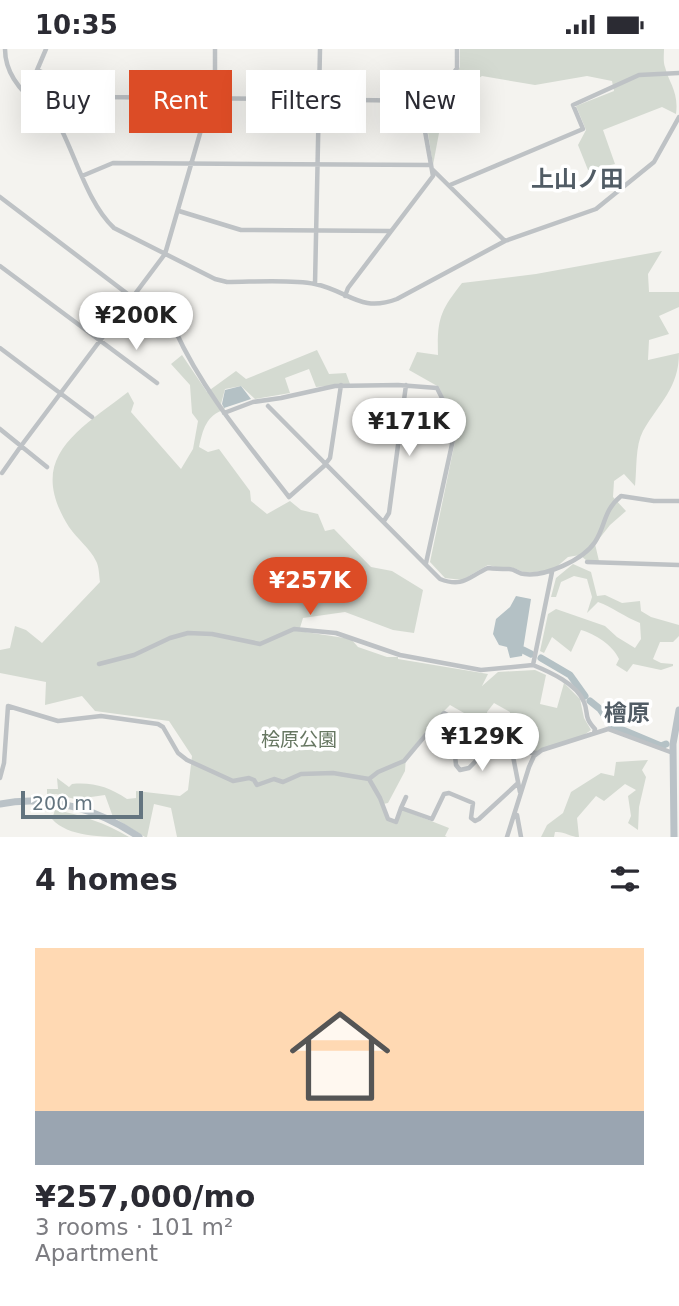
<!DOCTYPE html>
<meta charset="utf-8">
<style>
body{margin:0;font-family:"DejaVu Sans","Noto Sans JP",sans-serif;background:#f2f2f3;color:#2b2b33;height:100vh;display:flex;flex-direction:column;font-size:26px;white-space:nowrap}
*{box-sizing:border-box;margin:0}
p{font-size:23px;color:#7c7c81}
.icon{flex:none;width:38px;height:38px;fill:none;stroke:currentColor;stroke-width:2;stroke-linecap:round;stroke-linejoin:round}
.map{position:relative;height:788px;overflow:hidden}
.side{display:flex;flex-direction:column;background:#fff;flex:1}
.side>*{flex:none}
.hud{position:absolute;left:21px;top:21px;width:637px;height:63px;display:flex;gap:14px}
.scale{position:absolute;left:21px;bottom:18px;width:122px;box-sizing:border-box;padding-left:7px;border:4px solid #63747f;border-top:0;font-size:19px;line-height:24px;white-space:nowrap;color:#63747f;-webkit-text-stroke:5px #fff;paint-order:stroke}
.price{position:absolute;translate:-50% -60px;padding:0 16px;border-radius:24px;background:#fff;color:#222;font-size:23px;line-height:46px;filter:drop-shadow(0 2px 4px #0008)}
.price::after{content:'';position:absolute;left:50%;top:42px;width:21px;height:16px;margin-left:-10px;background:inherit;clip-path:polygon(0 0,100% 0,50% 100%)}
.price.active{background:#dc4c26;color:#fff}
ul{padding:0;list-style:none}
li{display:grid;align-content:center;gap:14px;height:371px;padding:0 35px}
li+li{border-top:2px solid #e1e1e2}
li span{display:grid;place-items:center;height:217px;border-radius:0px;color:#555}
li>.icon{margin-inline-start:auto}
span .icon{width:126px;height:126px;fill:#fffc;stroke-width:1}
li b{font-size:30px}
h2{display:flex;justify-content:space-between;align-items:center;height:84px;padding:0 35px;font-size:30px}
.pill{padding:0 24px;border-radius:0px;background:#fff;box-shadow:0 7px 28px #0002;font-size:24px;line-height:63px}
.pill.active{background:#dc4c26;color:#fff}
.status{display:flex;justify-content:space-between;align-items:center;height:49px;padding:0 35px;background:#fff;direction:ltr}
.status svg{height:19px;fill:currentColor}
.map>svg:first-child{display:block}
.green{fill:#d4dad1}
.water{fill:#b4c1c5}
.lines{fill:none;stroke-linecap:round;stroke-linejoin:round}
.river{stroke:#b4c1c5;stroke-width:7}
.street{stroke:#bec2c5;stroke-width:4.5}
.secondary{stroke:#bac2c7;stroke-width:7}
.labels{text-anchor:middle;stroke-width:7;stroke-linejoin:round;paint-order:stroke}
.park-label{font-size:19px;fill:#677762;stroke:#fff}
.quarter-label{font-size:23px;font-weight:bold;fill:#515c65;stroke:#fff}
</style>
<div class="status"><b>10:35</b><svg viewBox="0 0 49 12"><path d="M0 12V9h3v3zM5 12V6h3v6zM10 12V3h3v9zM15 12V0h3v12zM26 1h20v11H26zM47 4h2v5h-2z"/></svg></div>
<div class="map">
<svg width="679" height="788" viewBox="0 0 679 788">
<rect width="100%" height="100%" fill="#f4f3ef"/>
<!-- green -->
<path class="green" d="M460 0H664C664 5 663 13 665 18 669 34 679 43 676 65L662 58 603 81 615 115 588 121 578 96 586 81 576 57 614 42 612 32 587 27 535 36 482 27 445 52 433 116 426 71 460 18Z
M662 202 648 225 649 243H679V258L659 267 669 285 649 291 648 311 679 304C679 339 659 354 643 382 635 397 637 420 635 437L624 425 614 432 613 448 626 462 610 476 595 495 599 512H587L580 506 568 508 553 521 526 524 511 518 499 519 488 516 462 531 445 529 430 513 458 378 439 338 409 321 417 303 438 306C437 270 440 262 462 234L536 225Z
M317 301 329 325 346 324 350 335 316 338 309 320 285 329 290 344 255 350 241 337 225 340 221 355 225 360C206 367 203 380 199 398L208 403 219 400 250 442 251 452 267 465 290 452 301 461 318 465 325 482 334 480 371 518 392 522 423 541 414 584 393 581 345 563 303 569 299 582 351 590 358 598 387 608H398V610L488 625 482 637 498 623 535 621 546 626 540 655 557 659 564 634 580 650 584 669 591 681 584 686 537 703H509L510 663 494 654 487 663 489 675 464 673V664L450 656 435 671 406 707 405 722 388 754 383 755 388 771 396 773 403 761 449 779 445 787 447 788H177L171 759 154 755 147 788H145L113 768 105 746 84 749 82 752 56 745 47 746V740H58L57 729 69 738 72 735C93 733 109 738 127 750L136 749V742L180 747 188 741 192 707 169 672 95 662 82 647 45 656 46 633 0 624V601L10 599 15 577 26 581 42 594 100 533C99 526 99 517 96 512 90 499 77 490 69 478 25 408 78 382 128 343L134 354 131 363 181 420 193 400 198 372 192 364 190 336 171 315 182 306 207 343 236 322 246 330Z
M573 515 591 523 597 547 605 546 622 554 640 552 641 562 651 568 679 576V587L673 593H660L653 610 661 614 673 615V617L661 621 633 615 627 623 616 616 619 610C613 596 595 585 581 581L571 603 552 588 544 604 540 602 548 565 556 560 605 577 617 588 635 599 641 590 640 574C625 568 612 558 598 553L587 564 592 548 587 530 574 527 561 533 556 548H551L556 529Z
M648 711 642 721 646 728 639 758 638 781 628 774 631 767 628 747 636 741 625 735 604 752 596 747 577 769 579 788C570 788 564 782 555 783L554 788H541L547 776 563 764 571 743 601 724 614 727 616 713Z
M55 761C82 766 105 774 129 788 102 788 68 788 52 770Z"/>
<!-- water -->
<path class="water" d="M241 337 251 350 224 359 222 355 225 341Z
M516 547 531 550 522 607 510 609 507 598 499 596 493 585 496 570 510 558Z"/>
<g class="lines">
<!-- river -->
<path class="river" d="M523 601 531 605
M541 609 570 626 585 647
M590 652 600 660 611 676 661 697 666 695"/>
<!-- street -->
<path class="street" d="M5 0C5 24 22 44 41 58 47 63 54 66 57 72 75 104 87 154 114 179L215 230 227 233C253 233 291 230 315 235 349 242 360 264 397 250L505 192 596 160 654 113 679 68
M37 21 102 48 435 52
M26 47 46 0
M433 121 505 192
M82 127 113 114 431 116
M450 136 583 80 573 56 639 26 679 24
M0 148 175 281C203 343 248 395 289 448L324 417 330 409 341 336
M179 162 241 181 390 182
M0 217 157 334
M315 235 320 0
M345 247 348 239 433 127 423 71 457 19V0
M0 299 92 368
M268 357 440 530C463 539 468 528 488 519 496 520 501 520 509 520 515 520 519 525 524 525 545 528 583 511 595 493 606 476 603 462 621 447L654 452H679
M224 364 253 353 281 349 335 337 398 336 437 339 456 377 426 514
M0 380 21 397 165 205 210 50 215 24V0
M2 424 21 397 47 418
M384 472 389 464 406 336
M587 513 679 516
M99 615 134 606 170 589 188 584 212 585 260 595 294 580 336 584 400 606 481 621 533 616C550 623 577 635 584 653 589 665 583 667 595 680L594 684
M533 616 552 523
M501 703 538 704
M0 729 4 714 8 657 58 672 101 667 158 675 163 678 178 704 187 711 233 732 249 729 254 731 257 736 274 730 283 733 301 725 333 724 369 730 378 723 404 712 444 664 451 668 456 716 460 721 469 719 500 687H509L520 743
M369 730 380 749 388 770 396 773 401 759
M406 748 401 759 432 770 444 745 449 744 473 754 471 769 475 772 479 770 517 735
M517 766 521 788
M507 788 529 718 534 707 542 701 608 680 673 704"/>
<!-- secondary -->
<path class="secondary" d="M0 755C48 745 100 761 139 788
M674 788 673 695 679 661"/>
</g>
<g class="labels">
<!-- park labels -->
<g class="park-label">
<text x="299" y="697">桧原公園</text>
</g>
<!-- quarter labels -->
<g class="quarter-label">
<text x="577" y="138">上山ノ田</text>
<text x="627" y="672">檜原</text>
</g>
</g>
</svg>
<div class="scale">200 m</div>
<b class="price" style="left:136px;top:303px">¥200K</b>
<b class="price" style="left:409px;top:409px">¥171K</b>
<b class="price active" style="left:310px;top:568px">¥257K</b>
<b class="price" style="left:482px;top:724px">¥129K</b>
<div class="hud">
<a class="pill">Buy</a>
<a class="pill active">Rent</a>
<a class="pill">Filters</a>
<a class="pill">New</a>
</div>
</div>
<section class="side">
<h2>4 homes<svg class="icon" aria-label="filters" viewBox="0 0 24 24"><path d="M4 7h16M4 17h16"/><circle cx="9" cy="7" r="2"/><circle cx="15" cy="17" r="2"/></svg></h2>
<ul>
<li><span style="background:linear-gradient(#ffd9b3 75%,#9aa5b1 0)"><svg class="icon" aria-label="home" viewBox="0 0 24 24"><path d="M3 11l9-7 9 7M6 9v11h12V9"/></svg></span><div><b>¥257,000/mo</b><p>3 rooms · 101 m²</p><p>Apartment</p></div></li>
</ul>
</section>
